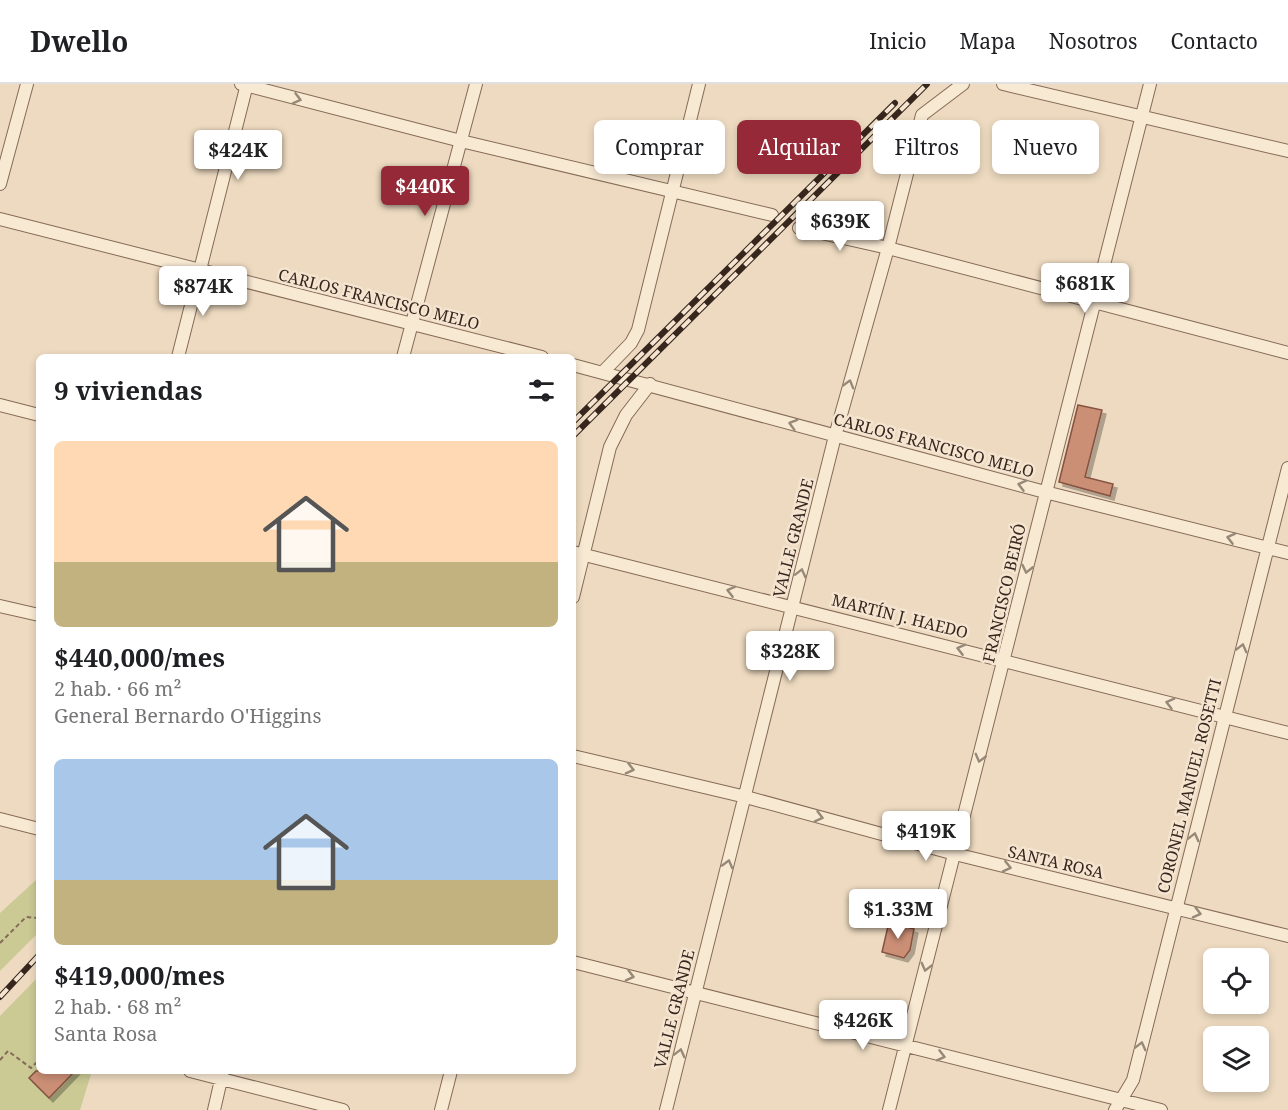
<!DOCTYPE html>
<html lang="es">
<meta charset="utf-8">
<style>
body{margin:0;font-family:"Noto Serif",serif;background:#f6f6f6;color:#202124;height:100vh;display:flex;flex-direction:column;font-size:22px;white-space:nowrap}
*{box-sizing:border-box;margin:0}
p{font-size:20px;color:#757577}
.icon{flex:none;width:33px;height:33px;fill:none;stroke:currentColor;stroke-width:2;stroke-linecap:round;stroke-linejoin:round}
.map{position:relative;flex:1;overflow:hidden}
.panel{position:absolute;left:36px;top:270px;width:540px;height:720px;display:flex;flex-direction:column;background:#fff;border-radius:9px;box-shadow:0 3px 9px #0003}
.panel>*{flex:none}
.top-card{position:absolute;left:594px;top:36px;width:570px;height:54px;display:flex;gap:12px}
.fabs{position:absolute;left:1203px;top:864px;display:grid;gap:12px}
.fabs a{display:grid;place-items:center;width:66px;height:66px;border-radius:9px;background:#fff;box-shadow:0 3px 9px #0003;font-size:30px}
.price{position:absolute;translate:-50% -51px;padding:0 14px;border-radius:6px;background:#fff;color:#222;font-size:20px;line-height:39px;filter:drop-shadow(0 2px 3px #0008)}
.price::after{content:'';position:absolute;left:50%;top:36px;width:18px;height:14px;margin-left:-9px;background:inherit;clip-path:polygon(0 0,100% 0,50% 100%)}
.price.active{background:#952938;color:#fff}
ul{padding:0;list-style:none}
li{display:grid;align-content:center;gap:12px;height:318px;padding:0 18px}
li span{display:grid;place-items:center;height:186px;border-radius:9px;color:#555}
li>.icon{margin-inline-start:auto}
span .icon{width:108px;height:108px;fill:#fffc;stroke-width:1}
li b{font-size:26px}
h2{display:flex;justify-content:space-between;align-items:center;height:72px;padding:0 18px;font-size:26px}
.chip{padding:0 21px;border-radius:9px;background:#fff;box-shadow:0 3px 9px #0003;font-size:21px;line-height:54px}
.chip.active{background:#952938;color:#fff}
header{display:flex;align-items:center;gap:36px;box-sizing:border-box;height:84px;padding:0 30px;background:#fff;border-bottom:2px solid #e0e0e0}
header strong{font-size:28px}
nav{display:flex;gap:33px;margin-inline-start:auto;font-size:21px}
.map>svg:first-child{display:block}
.green{fill:#cbca95}
.building{fill:#cb8f76;stroke:#85523f;stroke-width:1.5;filter:url(#shadow)}
.lines{fill:none;stroke-linecap:round;stroke-linejoin:round}
.minor-casing{stroke:#866b58;stroke-width:14}
.path{stroke:#866b58;stroke-width:2;stroke-dasharray:4.5 3;stroke-linecap:butt}
.minor{stroke:#f8e9d3;stroke-width:12}
.rail-casing{stroke:#36261d;stroke-width:6}
.rail{stroke:#f5e5d0;stroke-width:4;stroke-dasharray:11;stroke-linecap:butt}
.oneway{stroke:#978878}
.labels{text-anchor:middle;stroke-width:5;stroke-linejoin:round;paint-order:stroke}
.street-label{font-size:16px;fill:#36261d;stroke:#f5e5d0}
</style>
<header>
<strong>Dwello</strong>
<nav><a>Inicio</a><a>Mapa</a><a>Nosotros</a><a>Contacto</a></nav>
</header>
<div class="map">
<svg width="1288" height="1026" viewBox="0 0 1288 1026">
<defs>
<filter id="shadow"><feDropShadow dx="4" dy="4" stdDeviation="0" flood-color="#0004"/></filter>
</defs>
<rect width="100%" height="100%" fill="#eddac0"/>
<!-- green -->
<path class="green" d="M36 796 39 798V848L0 887V829Z
M39 892V987H92L80 1026H0V932Z"/>
<!-- building -->
<path class="building" d="M1078 321 1102 326 1085 393 1113 400 1110 412 1059 398Z
M889 838 914 845 910 866 904 874 882 868Z
M36 987H75L49 1014 29 994Z"/>
<g class="lines">
<!-- minor casing -->
<g class="minor-casing">
<path id="minor" d="M241 0 461 57 772 131
M1003 0 1288 67
M0 100 27 0
M0 135 542 273
M799 144 888 164 1288 269
M178 273 247 0
M403 273 476 0
M573 281 1045 408 1288 469
M603 288 631 259 638 246 699 0
M0 321 39 331
M573 468 1288 649
M573 513 610 363 626 331 650 300
M0 522 39 531
M573 672 746 713 955 770 1288 852
M0 735 39 745
M573 878 1161 1026
M190 987 343 1026
M214 1026 223 987
M441 1026 451 987
M666 1026 835 352 888 164 922 31 963 0
M889 1026 1150 0
M1115 1026 1133 996 1288 384"/>
</g>
<!-- path -->
<path class="path" d="M0 859 26 833 39 834
M0 976 8 967 31 984 39 976"/>
<!-- minor -->
<use href="#minor" class="minor"/>
<!-- rail casing -->
<g class="rail-casing">
<path id="rail" d="M573 338 895 19
M573 352 927 0
M0 913 39 871"/>
</g>
<!-- rail -->
<use href="#rail" class="rail"/>
</g>
<!-- one-way arrows -->
<defs><path id="oneway-chevron" d="M-2-3.5L2.5 0L-2 3.5" fill="none" stroke-width="1.6" stroke-linecap="round" stroke-linejoin="round" transform="scale(1.5)"/></defs>
<g class="oneway">
<use href="#oneway-chevron" transform="translate(297 15) rotate(15)"/>
<use href="#oneway-chevron" transform="translate(849 300) rotate(-74)"/>
<use href="#oneway-chevron" transform="translate(793 340) rotate(-164)"/>
<use href="#oneway-chevron" transform="translate(1022 401) rotate(-165)"/>
<use href="#oneway-chevron" transform="translate(1231 454) rotate(-166)"/>
<use href="#oneway-chevron" transform="translate(1027 485) rotate(103)"/>
<use href="#oneway-chevron" transform="translate(801 489) rotate(-76)"/>
<use href="#oneway-chevron" transform="translate(731 507) rotate(-166)"/>
<use href="#oneway-chevron" transform="translate(1242 564) rotate(-76)"/>
<use href="#oneway-chevron" transform="translate(961 565) rotate(-166)"/>
<use href="#oneway-chevron" transform="translate(1170 619) rotate(-165)"/>
<use href="#oneway-chevron" transform="translate(980 674) rotate(105)"/>
<use href="#oneway-chevron" transform="translate(630 685) rotate(14)"/>
<use href="#oneway-chevron" transform="translate(819 733) rotate(15)"/>
<use href="#oneway-chevron" transform="translate(1194 753) rotate(-76)"/>
<use href="#oneway-chevron" transform="translate(728 780) rotate(-75)"/>
<use href="#oneway-chevron" transform="translate(1007 783) rotate(13)"/>
<use href="#oneway-chevron" transform="translate(1197 829) rotate(14)"/>
<use href="#oneway-chevron" transform="translate(926 883) rotate(104)"/>
<use href="#oneway-chevron" transform="translate(630 892) rotate(14)"/>
<use href="#oneway-chevron" transform="translate(1141 962) rotate(-76)"/>
<use href="#oneway-chevron" transform="translate(680 969) rotate(-76)"/>
<use href="#oneway-chevron" transform="translate(941 972) rotate(14)"/>
</g>
<g class="labels">
<!-- street labels -->
<g class="street-label">
<text transform="translate(379 215) rotate(14)" y="6">CARLOS FRANCISCO MELO</text>
<text transform="translate(934 361) rotate(15)" y="6">CARLOS FRANCISCO MELO</text>
<text transform="translate(793 454) rotate(-76)" y="6">VALLE GRANDE</text>
<text transform="translate(1004 509) rotate(-77)" y="6">FRANCISCO BEIRÓ</text>
<text transform="translate(900 532) rotate(14)" y="6">MARTÍN J. HAEDO</text>
<text transform="translate(1189 702) rotate(-76)" y="6">CORONEL MANUEL ROSETTI</text>
<text transform="translate(1056 778) rotate(13)" y="6">SANTA ROSA</text>
<text transform="translate(674 925) rotate(-76)" y="6">VALLE GRANDE</text>
</g>
</g>
</svg>
<div class="fabs">
<a><svg class="icon" aria-label="locate" viewBox="0 0 24 24"><circle cx="12" cy="12" r="6"/><path d="M12 2v4M12 18v4M2 12h4M18 12h4"/></svg></a>
<a><svg class="icon" aria-label="layers" viewBox="0 0 24 24"><path d="M12 4l9 5-9 5-9-5zM3 14l9 5 9-5"/></svg></a>
</div>
<b class="price" style="left:238px;top:97px">$424K</b>
<b class="price active" style="left:425px;top:133px">$440K</b>
<b class="price" style="left:840px;top:168px">$639K</b>
<b class="price" style="left:1085px;top:230px">$681K</b>
<b class="price" style="left:203px;top:233px">$874K</b>
<b class="price" style="left:790px;top:598px">$328K</b>
<b class="price" style="left:926px;top:778px">$419K</b>
<b class="price" style="left:898px;top:856px">$1.33M</b>
<b class="price" style="left:863px;top:967px">$426K</b>
<div class="top-card">
<a class="chip">Comprar</a>
<a class="chip active">Alquilar</a>
<a class="chip">Filtros</a>
<a class="chip">Nuevo</a>
</div>
<section class="panel">
<h2>9 viviendas<svg class="icon" aria-label="filters" viewBox="0 0 24 24"><path d="M4 7h16M4 17h16"/><circle cx="9" cy="7" r="2"/><circle cx="15" cy="17" r="2"/></svg></h2>
<ul>
<li><span style="background:linear-gradient(#ffd9b3 65%,#c2b280 0)"><svg class="icon" aria-label="home" viewBox="0 0 24 24"><path d="M3 11l9-7 9 7M6 9v11h12V9"/></svg></span><div><b>$440,000/mes</b><p>2 hab. · 66 m²</p><p>General Bernardo O'Higgins</p></div></li>
<li><span style="background:linear-gradient(#a9c7e8 65%,#c2b280 0)"><svg class="icon" aria-label="home" viewBox="0 0 24 24"><path d="M3 11l9-7 9 7M6 9v11h12V9"/></svg></span><div><b>$419,000/mes</b><p>2 hab. · 68 m²</p><p>Santa Rosa</p></div></li>
</ul>
</section>
</div>
